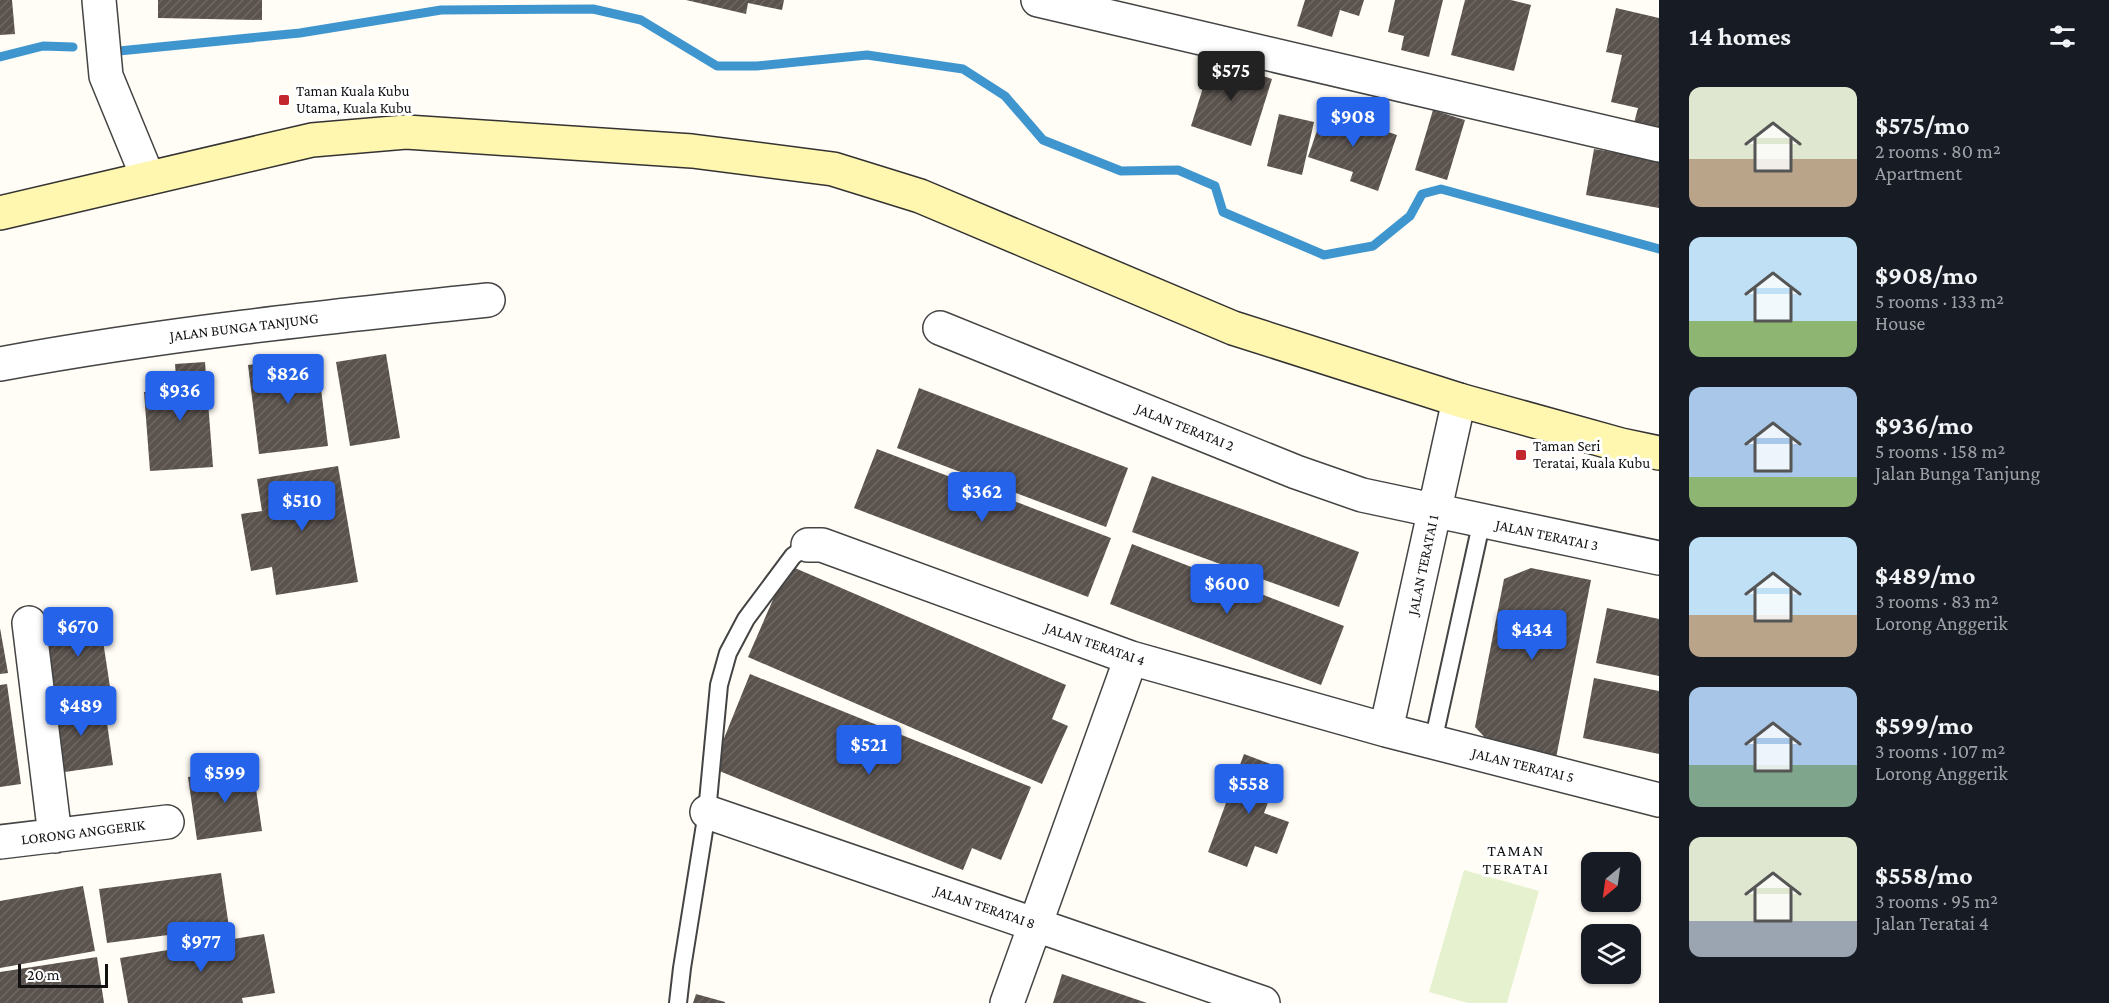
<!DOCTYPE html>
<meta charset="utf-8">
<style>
body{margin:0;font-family:"Crimson Pro",serif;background:#242831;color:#f1f3f6;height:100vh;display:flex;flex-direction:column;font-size:22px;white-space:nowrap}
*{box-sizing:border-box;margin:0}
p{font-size:20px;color:#9ea1a6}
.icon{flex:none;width:33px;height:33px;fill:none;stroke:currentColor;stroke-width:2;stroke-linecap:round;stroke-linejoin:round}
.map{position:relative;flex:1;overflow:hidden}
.drawer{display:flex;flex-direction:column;background:#171b24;width:450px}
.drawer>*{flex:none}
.needle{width:39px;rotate:209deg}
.fabs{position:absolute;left:1581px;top:852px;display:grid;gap:12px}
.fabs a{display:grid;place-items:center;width:60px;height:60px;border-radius:12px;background:#171b24;box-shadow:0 2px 4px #0004;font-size:30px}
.scale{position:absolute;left:18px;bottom:15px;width:90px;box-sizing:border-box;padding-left:6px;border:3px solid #111;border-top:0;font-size:16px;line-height:21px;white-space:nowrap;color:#111;-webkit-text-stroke:4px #fff;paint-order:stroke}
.price{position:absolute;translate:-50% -51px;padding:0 14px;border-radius:6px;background:#2563eb;color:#fff;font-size:20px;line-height:39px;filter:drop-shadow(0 2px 3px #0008)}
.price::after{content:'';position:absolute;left:50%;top:36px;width:18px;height:14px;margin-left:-9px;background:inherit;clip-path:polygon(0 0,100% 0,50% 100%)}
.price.active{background:#222;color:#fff}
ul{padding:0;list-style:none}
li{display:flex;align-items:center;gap:18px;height:150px;padding:0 30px}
li span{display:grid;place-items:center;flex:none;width:168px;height:120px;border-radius:12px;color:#555}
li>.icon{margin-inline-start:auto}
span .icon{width:72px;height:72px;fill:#fffc;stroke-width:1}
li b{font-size:26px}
h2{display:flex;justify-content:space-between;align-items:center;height:72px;padding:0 30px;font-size:26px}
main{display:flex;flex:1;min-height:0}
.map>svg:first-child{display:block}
.pitch{fill:#e6f2cf}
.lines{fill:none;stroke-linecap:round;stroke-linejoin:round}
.stream{stroke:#3f96cf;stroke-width:9}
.building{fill:url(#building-hatch)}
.service-casing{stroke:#444;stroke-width:20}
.minor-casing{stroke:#444;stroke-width:36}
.secondary-casing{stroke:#333;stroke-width:36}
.service{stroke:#fff;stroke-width:16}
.minor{stroke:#fff;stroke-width:33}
.secondary{stroke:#fff6b0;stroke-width:33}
.poi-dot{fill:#c4262e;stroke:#fff;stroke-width:2}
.labels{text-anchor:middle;stroke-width:6;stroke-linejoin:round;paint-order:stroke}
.poi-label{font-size:15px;fill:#111;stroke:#fff;text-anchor:start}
.street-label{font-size:15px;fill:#111;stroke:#fff}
.neighbourhood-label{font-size:16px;letter-spacing:1.5px;fill:#111;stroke:#fff}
</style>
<main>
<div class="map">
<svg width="1659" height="1003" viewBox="0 0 1659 1003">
<defs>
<pattern id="building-hatch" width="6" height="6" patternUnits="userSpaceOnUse" patternTransform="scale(1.5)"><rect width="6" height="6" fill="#5a524d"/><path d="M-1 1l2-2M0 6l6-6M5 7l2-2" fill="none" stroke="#6d6662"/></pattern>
</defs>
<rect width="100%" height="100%" fill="#fffdf5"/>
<!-- pitch -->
<path class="pitch" d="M1464 870 1539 891 1507 1003H1468L1429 992Z"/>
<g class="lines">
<!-- stream -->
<path class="stream" d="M119 51 300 33 441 10 593 9 641 20 717 66H757L867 55 963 69 1005 96 1043 140 1121 171 1178 170 1215 186 1223 212 1324 255 1373 246 1410 216 1422 194 1441 189 1659 249
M0 57 43 46 73 47"/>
</g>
<!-- building -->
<path class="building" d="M0 0H12L15 34 0 35Z
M158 0H262V20L158 18Z
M686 0H784L782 10 748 3 746 14Z
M1305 0H1364L1359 16 1340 10 1332 37 1297 26Z
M1395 0H1443L1429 57 1401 50 1404 36 1388 32Z
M1465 0H1511L1531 5 1514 71 1451 55Z
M1616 8 1659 18V128L1634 123 1638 108 1611 102 1622 55 1606 52Z
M1212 59 1272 79 1251 146 1191 126Z
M1324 110 1397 135 1378 191 1350 181 1353 172 1308 157Z
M1433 110 1465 120 1447 180 1415 170Z
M1279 114 1314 122 1302 175 1267 166Z
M1594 149 1659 160V208L1586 195Z
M386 354 400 438 350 446 336 362Z
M317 356 328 446 259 454 248 365Z
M205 362 213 467 150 471 144 392 177 389 175 364Z
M919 388 1128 468 1106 527 897 448Z
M877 449 1111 538 1088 597 854 508Z
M338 466 358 582 276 595 272 567 251 571 241 514 262 511 257 479Z
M1152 476 1359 552 1339 607 1132 532Z
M1132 544 1344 626 1321 685 1110 604Z
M788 565 1066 685 1052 719 1068 726 1042 784 748 657Z
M1531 568 1591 580 1556 758 1492 745 1475 727 1504 579Z
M1607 608 1659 619V676L1596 663Z
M100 621 110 687 55 694 45 629Z
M0 628 8 673 0 674Z
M750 674 1031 787 1001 860 972 848 963 870 712 768Z
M1594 678 1659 691V754L1583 738Z
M7 684 21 784 0 787V685Z
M104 702 113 765 58 773 49 709Z
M1244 754 1281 768 1264 813 1289 822 1277 854 1255 846 1247 867 1208 852Z
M253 768 262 831 197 840 188 777Z
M221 873 229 927 107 943 99 889Z
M83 886 95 951 0 968V901Z
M264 934 275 993 242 998 243 1003H128L120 958Z
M97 957 104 1003H0V972Z
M1062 974 1147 1003H1053Z
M696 994 725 1002V1003H693Z"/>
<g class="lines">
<!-- service casing -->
<g class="service-casing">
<path id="service" d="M1433 742 1482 520
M678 1003 682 968 707 812 719 685 728 653 746 619 793 556 808 545"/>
</g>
<!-- minor casing -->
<g class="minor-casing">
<path id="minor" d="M99 0 106 76 148 178
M1038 0 1659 145
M940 328 1296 472 1362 495 1659 558
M0 364C162 334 325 317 488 300
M808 545H822L1131 658 1386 730 1659 800
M29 623 55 836
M1386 730 1459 400
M707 812 1263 1003
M0 842 167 822
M1007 1003 1131 658"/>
</g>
<!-- secondary casing -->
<g class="secondary-casing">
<path id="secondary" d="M0 213 312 140 406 132 692 151 833 169 920 196 1233 328 1459 400 1621 445 1659 453"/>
</g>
<!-- service -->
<use href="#service" class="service"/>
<!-- minor -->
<use href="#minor" class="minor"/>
<!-- secondary -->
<use href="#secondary" class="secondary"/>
</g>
<!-- markers -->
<g class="poi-dot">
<rect x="278" y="94" width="12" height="12" rx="3"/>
<rect x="1515" y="449" width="12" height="12" rx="3"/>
</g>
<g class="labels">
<!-- poi labels -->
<g class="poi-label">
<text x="296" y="96">Taman Kuala Kubu<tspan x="296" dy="17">Utama, Kuala Kubu</tspan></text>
<text x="1533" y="451">Taman Seri<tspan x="1533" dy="17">Teratai, Kuala Kubu</tspan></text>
</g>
<!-- street labels -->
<g class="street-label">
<text transform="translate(244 327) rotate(-7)" y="5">JALAN BUNGA TANJUNG</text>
<text transform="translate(1185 427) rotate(22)" y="5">JALAN TERATAI 2</text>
<text transform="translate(1547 535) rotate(12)" y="5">JALAN TERATAI 3</text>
<text transform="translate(1423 565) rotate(-78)" y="5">JALAN TERATAI 1</text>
<text transform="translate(1095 644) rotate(19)" y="5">JALAN TERATAI 4</text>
<text transform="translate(1523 765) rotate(14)" y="5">JALAN TERATAI 5</text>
<text transform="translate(83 832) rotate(-7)" y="5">LORONG ANGGERIK</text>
<text transform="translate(985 907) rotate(19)" y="5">JALAN TERATAI 8</text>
</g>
<!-- neighbourhood labels -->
<g class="neighbourhood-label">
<text x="1516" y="856">TAMAN<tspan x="1516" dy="18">TERATAI</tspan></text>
</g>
</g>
</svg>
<div class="fabs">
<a><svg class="needle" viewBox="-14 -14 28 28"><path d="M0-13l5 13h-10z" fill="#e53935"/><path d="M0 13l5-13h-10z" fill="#9ea1a6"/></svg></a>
<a><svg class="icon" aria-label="layers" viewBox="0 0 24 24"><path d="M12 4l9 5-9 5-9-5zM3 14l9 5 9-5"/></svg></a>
</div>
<div class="scale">20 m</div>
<b class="price active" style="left:1231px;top:102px">$575</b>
<b class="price" style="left:1353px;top:148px">$908</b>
<b class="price" style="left:288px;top:405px">$826</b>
<b class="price" style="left:180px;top:422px">$936</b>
<b class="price" style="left:982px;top:523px">$362</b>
<b class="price" style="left:302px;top:532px">$510</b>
<b class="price" style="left:1227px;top:615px">$600</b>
<b class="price" style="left:78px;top:658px">$670</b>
<b class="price" style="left:1532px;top:661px">$434</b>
<b class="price" style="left:81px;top:737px">$489</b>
<b class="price" style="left:869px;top:776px">$521</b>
<b class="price" style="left:225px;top:804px">$599</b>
<b class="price" style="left:1249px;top:815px">$558</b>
<b class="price" style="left:201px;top:973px">$977</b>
</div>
<section class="drawer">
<h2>14 homes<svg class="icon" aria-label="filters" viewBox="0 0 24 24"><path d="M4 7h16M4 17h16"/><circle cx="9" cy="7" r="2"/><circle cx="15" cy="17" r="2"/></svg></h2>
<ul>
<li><span style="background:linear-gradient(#dfe7d0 60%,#b9a48a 0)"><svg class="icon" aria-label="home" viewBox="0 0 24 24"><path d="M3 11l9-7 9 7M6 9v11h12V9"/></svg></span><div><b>$575/mo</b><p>2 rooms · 80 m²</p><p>Apartment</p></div></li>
<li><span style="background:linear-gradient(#bfe0f5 70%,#8fb573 0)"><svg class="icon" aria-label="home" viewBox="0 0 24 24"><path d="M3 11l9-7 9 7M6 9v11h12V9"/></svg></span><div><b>$908/mo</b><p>5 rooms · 133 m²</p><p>House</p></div></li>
<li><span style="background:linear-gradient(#a9c7e8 75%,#8fb573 0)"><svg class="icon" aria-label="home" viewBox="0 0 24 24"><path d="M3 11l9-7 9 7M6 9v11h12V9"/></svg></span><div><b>$936/mo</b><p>5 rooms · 158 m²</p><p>Jalan Bunga Tanjung</p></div></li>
<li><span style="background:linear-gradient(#bfe0f5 65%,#b9a48a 0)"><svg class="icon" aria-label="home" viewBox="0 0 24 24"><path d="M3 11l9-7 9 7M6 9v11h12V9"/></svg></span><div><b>$489/mo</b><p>3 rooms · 83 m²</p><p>Lorong Anggerik</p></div></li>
<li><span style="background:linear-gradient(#a9c7e8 65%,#7fa58c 0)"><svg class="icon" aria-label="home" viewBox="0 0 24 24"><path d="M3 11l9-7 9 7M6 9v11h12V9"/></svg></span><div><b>$599/mo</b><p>3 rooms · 107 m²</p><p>Lorong Anggerik</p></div></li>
<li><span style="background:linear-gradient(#dfe7d0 70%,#9aa5b1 0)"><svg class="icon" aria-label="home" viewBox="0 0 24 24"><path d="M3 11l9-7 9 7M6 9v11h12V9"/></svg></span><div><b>$558/mo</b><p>3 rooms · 95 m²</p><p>Jalan Teratai 4</p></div></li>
</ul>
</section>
</main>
